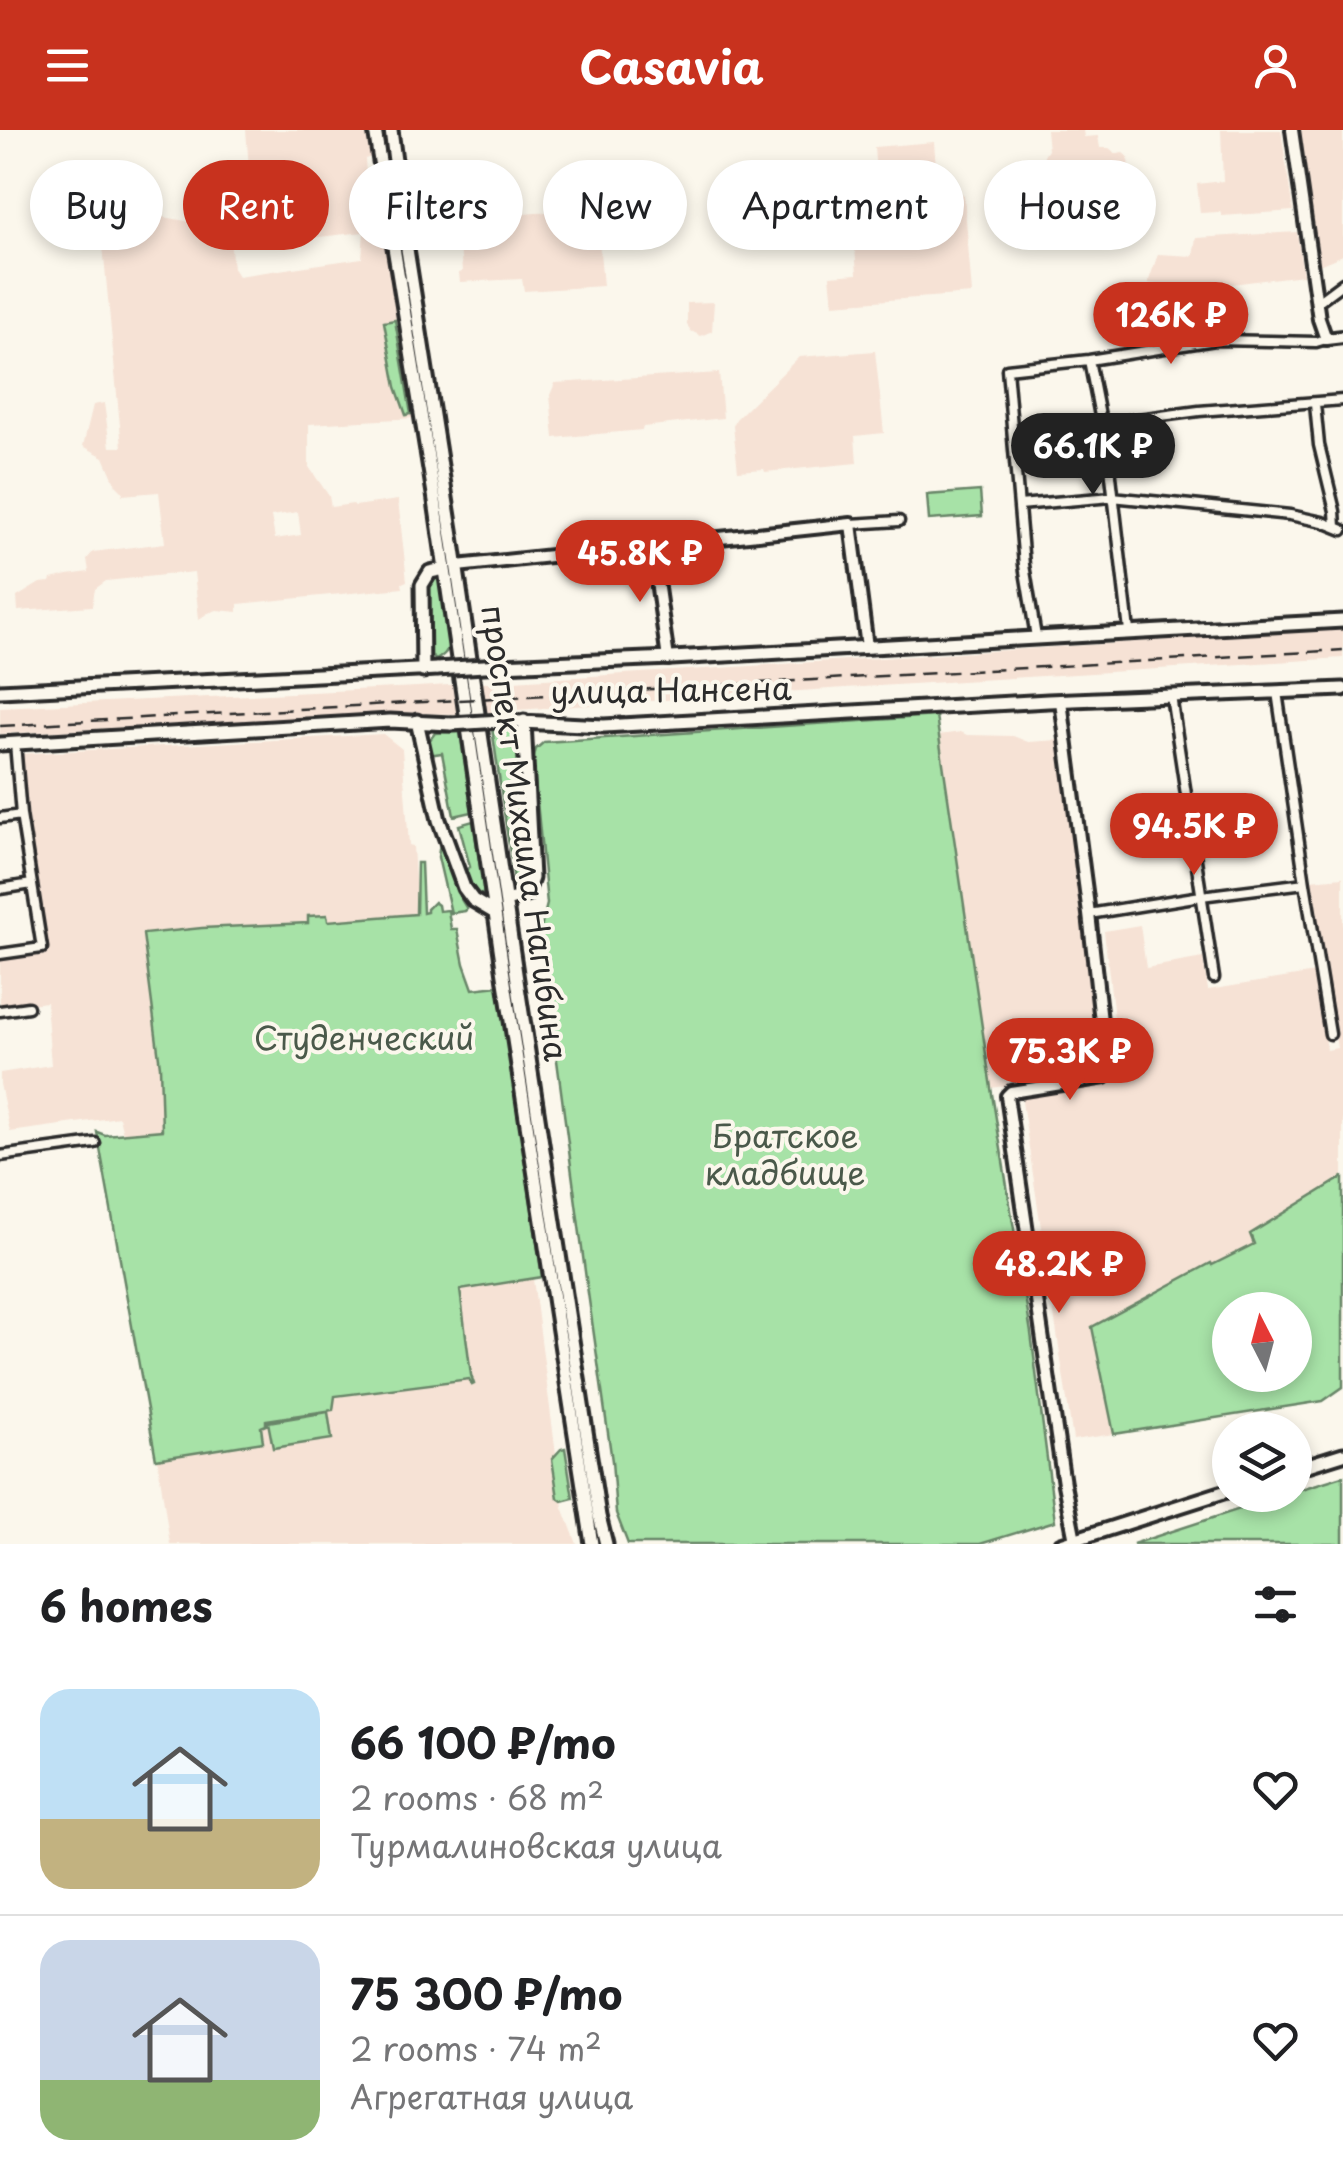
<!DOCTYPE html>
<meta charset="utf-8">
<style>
body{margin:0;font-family:"Playpen Sans",sans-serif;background:#f2f2f2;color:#202124;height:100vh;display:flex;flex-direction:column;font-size:38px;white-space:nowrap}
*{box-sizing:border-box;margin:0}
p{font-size:32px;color:#757577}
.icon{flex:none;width:55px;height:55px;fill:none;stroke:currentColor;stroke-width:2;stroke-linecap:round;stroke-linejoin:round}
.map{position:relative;height:1414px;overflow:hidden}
.drawer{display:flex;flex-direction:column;background:#fff;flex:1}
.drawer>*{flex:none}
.banner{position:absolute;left:30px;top:30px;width:1285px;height:90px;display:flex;gap:20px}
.needle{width:65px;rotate:354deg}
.controls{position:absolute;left:1212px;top:1162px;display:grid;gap:20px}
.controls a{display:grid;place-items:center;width:100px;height:100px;border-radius:50%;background:#fff;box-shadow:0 5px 15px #0003;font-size:50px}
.price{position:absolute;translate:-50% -85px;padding:0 22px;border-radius:35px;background:#c8321e;color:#fff;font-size:32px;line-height:65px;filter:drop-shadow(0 2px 5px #0008)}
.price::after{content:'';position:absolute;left:50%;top:60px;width:30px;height:22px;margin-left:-15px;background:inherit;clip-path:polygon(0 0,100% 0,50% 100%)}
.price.current{background:#222;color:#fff}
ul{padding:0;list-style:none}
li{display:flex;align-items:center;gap:30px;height:250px;padding:0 40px}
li+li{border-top:2px solid #e0e0e0}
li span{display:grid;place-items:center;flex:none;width:280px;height:200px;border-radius:30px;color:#555}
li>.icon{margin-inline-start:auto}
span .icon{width:120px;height:120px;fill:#fffc;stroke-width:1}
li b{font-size:42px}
h2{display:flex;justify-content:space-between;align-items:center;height:120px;padding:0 40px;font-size:42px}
.pill{padding:0 35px;border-radius:45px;background:#fff;box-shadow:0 5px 15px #0003;font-size:35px;line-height:90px}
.pill.current{background:#c8321e;color:#fff}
header{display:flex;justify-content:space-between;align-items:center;height:130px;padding:0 40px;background:#c8321e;color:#fff;font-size:45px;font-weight:700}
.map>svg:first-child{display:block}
.built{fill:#f6e2d5;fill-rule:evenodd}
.green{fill:#a7e2a7;stroke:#698669;stroke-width:2.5;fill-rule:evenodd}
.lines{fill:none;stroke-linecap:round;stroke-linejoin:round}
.stream{stroke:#619296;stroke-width:2.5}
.street-casing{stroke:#2b2b2b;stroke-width:15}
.secondary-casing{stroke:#2b2b2b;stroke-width:18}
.primary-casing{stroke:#2b2b2b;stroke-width:19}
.street{stroke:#fbf7ec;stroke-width:8}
.secondary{stroke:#fbf7ec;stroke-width:10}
.primary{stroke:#fbf7ec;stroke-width:11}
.rail{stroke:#2b2b2b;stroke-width:2.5;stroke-dasharray:15 8;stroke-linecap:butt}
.primary-bridge-casing{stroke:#2b2b2b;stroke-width:19;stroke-linecap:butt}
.primary-bridge{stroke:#fbf7ec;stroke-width:11}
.labels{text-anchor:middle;stroke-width:8;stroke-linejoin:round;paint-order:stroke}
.street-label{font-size:32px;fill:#2b2b2b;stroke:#fbf7ec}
.park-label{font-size:32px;fill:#4a594a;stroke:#fbf7ec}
</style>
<header><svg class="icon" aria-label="menu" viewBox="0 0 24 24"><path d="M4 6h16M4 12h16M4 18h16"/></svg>Casavia<svg class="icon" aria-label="person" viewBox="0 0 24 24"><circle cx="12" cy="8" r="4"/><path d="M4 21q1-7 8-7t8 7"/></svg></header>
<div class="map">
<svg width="1343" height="1414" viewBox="0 0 1343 1414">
<rect width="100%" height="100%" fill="#fbf7ec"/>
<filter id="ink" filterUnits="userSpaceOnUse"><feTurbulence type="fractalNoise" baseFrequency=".01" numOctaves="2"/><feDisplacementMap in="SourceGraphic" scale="20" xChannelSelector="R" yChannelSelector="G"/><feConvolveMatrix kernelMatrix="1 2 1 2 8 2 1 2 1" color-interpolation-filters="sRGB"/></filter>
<g filter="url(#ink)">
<!-- built -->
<path class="built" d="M246 0H368L371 27 365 29 367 59 381 58 385 85 381 86 382 93 416 288 309 294V337L329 366 331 377 353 374 355 376 398 370 407 451 402 453 403 458 238 474V482L217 480 208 483 199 489 194 442 106 451 95 459 92 476 18 481 17 467 40 453 50 452 51 449 68 445 89 442 87 429 93 422 165 413 159 362 122 365 123 362 116 355 104 327 83 316 93 275 104 273 110 317H122L103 116 101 113 65 116 61 94 115 78 229 99 233 138 238 146 362 128 364 102 255 114ZM298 382 301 405 275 409 271 386Z
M1046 0H1083L1084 7 1098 6 1100 18H1109L1117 24 1123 23 1128 27 1132 87 1047 93 1042 29 1048 20Z
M1221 0H1281L1293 81 1222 86 1220 82 1200 83 1197 54 1223 51Z
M1298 0H1343V125L1319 135Z
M934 12 937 49 964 65 972 164 833 174 830 146 857 144 855 118 862 115 886 112 883 82 877 59 874 17Z
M588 79 597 87 603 156 524 161 522 149 460 152 459 143 462 142 458 89Z
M1297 102 1303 145 1185 160 1148 153 1158 124 1193 126 1196 108Z
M714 172 712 201 701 206 691 201 687 195V173Z
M875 221 884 303 855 306 857 333 765 342 764 339 738 341 733 296 736 289 799 227Z
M719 243 723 288 643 297 642 300 554 308 550 265 555 253Z
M1343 499V528L845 558 457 584 399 583 0 604V577L417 557Z
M961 602 967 605 1013 606 1028 612 1059 610 1101 941 991 958 939 605Z
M383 604 402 619 409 715 413 716 417 784 328 791 308 786 309 793 202 798 160 936 162 1001 123 1003 119 987 10 1002 0 954V943L51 935 46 872 0 878V828L47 820 18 624Z
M1343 747V1047L1250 1103 1255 1113 1212 1135 1210 1134 1092 1196 1114 1304 1073 1310 1021 965 1121 949 1104 801 1140 795 1146 838 1203 828 1208 860 1315 843 1327 920 1337 918 1310 750Z
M533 1149 563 1377 577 1414H170L155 1312 266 1295 265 1277 471 1245 459 1160Z"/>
<!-- green -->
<path class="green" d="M395 190 411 284 406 285 396 257 384 192Z
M980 361 982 386 929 390 927 365Z
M431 446H437L442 455 449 513C448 522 444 525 436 530L426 522 425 460Z
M936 586 991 958 1031 1203 1055 1391 980 1414H628L616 1383 612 1331 586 1149 540 802 547 774 533 630 536 619 544 612Z
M503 596 516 600 522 611 529 751 526 757 519 759 515 757 492 598Z
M460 602 472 682 454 686 442 623 428 625 429 611 435 603Z
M473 691 484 761 482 765 471 760 464 741 470 737 459 695Z
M440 713 459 766 467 779 465 781 451 783 438 727Z
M417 733H421L423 783 427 782V779L434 772 438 775 439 781 448 780 451 799H457L464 834 473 859 499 856 542 1147 460 1160 471 1245 474 1254 472 1255 469 1249 335 1266 333 1280 266 1290V1295L261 1297 263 1312 156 1329 97 1002 105 1005 162 1000 160 936 143 804 202 798 308 793V786L327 785 328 791 416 784Z
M1343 1047V1257L1323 1271 1114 1304 1092 1197 1211 1133 1212 1135 1254 1114 1250 1104ZM1295 1180V1245H1230V1180Z
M328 1282 332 1309 273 1318 268 1292Z
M565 1318 573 1368 562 1371 558 1368 552 1329 561 1319Z
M1343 1346V1414H1133L1283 1365H1295V1361Z"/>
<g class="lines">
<!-- stream -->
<path class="stream" d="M1326 159 1343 147"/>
<!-- street casing -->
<g class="street-casing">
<path id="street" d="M1316 173 1343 153
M1089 230 1110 337 1129 501
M1315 274 1319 315 1335 381 1336 397
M1014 301 1100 294 1199 281 1343 270
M1019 375 1112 367 1290 385 1323 392 1343 400
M851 394 899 391
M1036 507 1024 435 1007 239 1089 230 1215 210 1316 212 1326 209
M1277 562 1305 753 1330 904
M1171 566 1214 848
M0 688 21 685
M0 759 32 754
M1089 784 1201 766 1305 753
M0 824 42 818 21 685 15 613
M0 881 28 877
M0 1026 95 1013"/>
</g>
<!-- secondary casing -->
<g class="secondary-casing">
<path id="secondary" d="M1292 0 1319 189 1326 209 1343 207
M652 416 668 529
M457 436 851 394 867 517
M1061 571 1089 784 1107 945 1105 947 1011 962 1007 966 1064 1354 1075 1410"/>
</g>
<!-- primary casing -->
<g class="primary-casing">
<path id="primary" d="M375 0 434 364 505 852 592 1414
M391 0 404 100 454 419 517 850 599 1386 606 1414
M500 535 672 528 1343 491
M423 541 422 455 430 442 444 439
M0 561 437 539
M417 591 439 690 464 758 473 770 495 783
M501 591 604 596 1048 571 1343 559
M0 614 390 591 451 594
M506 771 526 765 532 748 524 591
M1295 1339 1343 1324
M1061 1414 1230 1360"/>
</g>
<!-- street -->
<use href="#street" class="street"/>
<!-- secondary -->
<use href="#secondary" class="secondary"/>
<!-- primary -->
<use href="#primary" class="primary"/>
<!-- rail -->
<path class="rail" d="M0 596 1343 520"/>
<!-- primary-bridge casing -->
<g class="primary-bridge-casing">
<path id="primary-bridge" d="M437 539 500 535
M451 594 501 591"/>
</g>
<!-- primary-bridge -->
<use href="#primary-bridge" class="primary-bridge"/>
</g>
</g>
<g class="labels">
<!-- street labels -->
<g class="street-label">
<text transform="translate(671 561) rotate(-1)" y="11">улица Нансена</text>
<text transform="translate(524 703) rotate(82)" y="11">проспект Михаила Нагибина</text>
</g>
<!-- park labels -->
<g class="park-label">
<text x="364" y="920">Студенческий</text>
<text x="785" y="1018">Братское<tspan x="785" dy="37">кладбище</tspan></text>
</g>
</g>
</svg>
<div class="controls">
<a><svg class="needle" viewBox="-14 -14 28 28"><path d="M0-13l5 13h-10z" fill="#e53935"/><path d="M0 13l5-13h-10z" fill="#757577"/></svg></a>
<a><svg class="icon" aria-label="layers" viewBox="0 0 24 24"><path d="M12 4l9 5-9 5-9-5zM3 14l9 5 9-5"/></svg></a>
</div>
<b class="price" style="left:1171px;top:237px">126K ₽</b>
<b class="price current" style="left:1093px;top:368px">66.1K ₽</b>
<b class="price" style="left:640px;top:475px">45.8K ₽</b>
<b class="price" style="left:1194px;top:748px">94.5K ₽</b>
<b class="price" style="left:1070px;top:973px">75.3K ₽</b>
<b class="price" style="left:1059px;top:1186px">48.2K ₽</b>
<div class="banner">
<a class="pill">Buy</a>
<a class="pill current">Rent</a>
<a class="pill">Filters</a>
<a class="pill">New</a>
<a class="pill">Apartment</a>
<a class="pill">House</a>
</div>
</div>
<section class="drawer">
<h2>6 homes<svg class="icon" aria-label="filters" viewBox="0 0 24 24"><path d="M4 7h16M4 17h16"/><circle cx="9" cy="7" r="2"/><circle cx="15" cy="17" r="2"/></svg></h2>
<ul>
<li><span style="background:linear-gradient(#bfe0f5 65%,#c2b280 0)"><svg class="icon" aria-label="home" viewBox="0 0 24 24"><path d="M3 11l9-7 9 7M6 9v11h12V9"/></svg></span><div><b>66 100 ₽/mo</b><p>2 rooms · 68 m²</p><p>Турмалиновская улица</p></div><svg class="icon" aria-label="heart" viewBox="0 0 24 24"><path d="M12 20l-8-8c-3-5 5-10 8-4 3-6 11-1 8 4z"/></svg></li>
<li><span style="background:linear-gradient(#c9d6e8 70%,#8fb573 0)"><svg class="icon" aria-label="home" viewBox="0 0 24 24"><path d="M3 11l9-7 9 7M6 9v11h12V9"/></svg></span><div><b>75 300 ₽/mo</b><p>2 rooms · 74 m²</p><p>Агрегатная улица</p></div><svg class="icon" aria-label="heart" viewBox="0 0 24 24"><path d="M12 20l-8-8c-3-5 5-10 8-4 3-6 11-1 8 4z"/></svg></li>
</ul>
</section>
